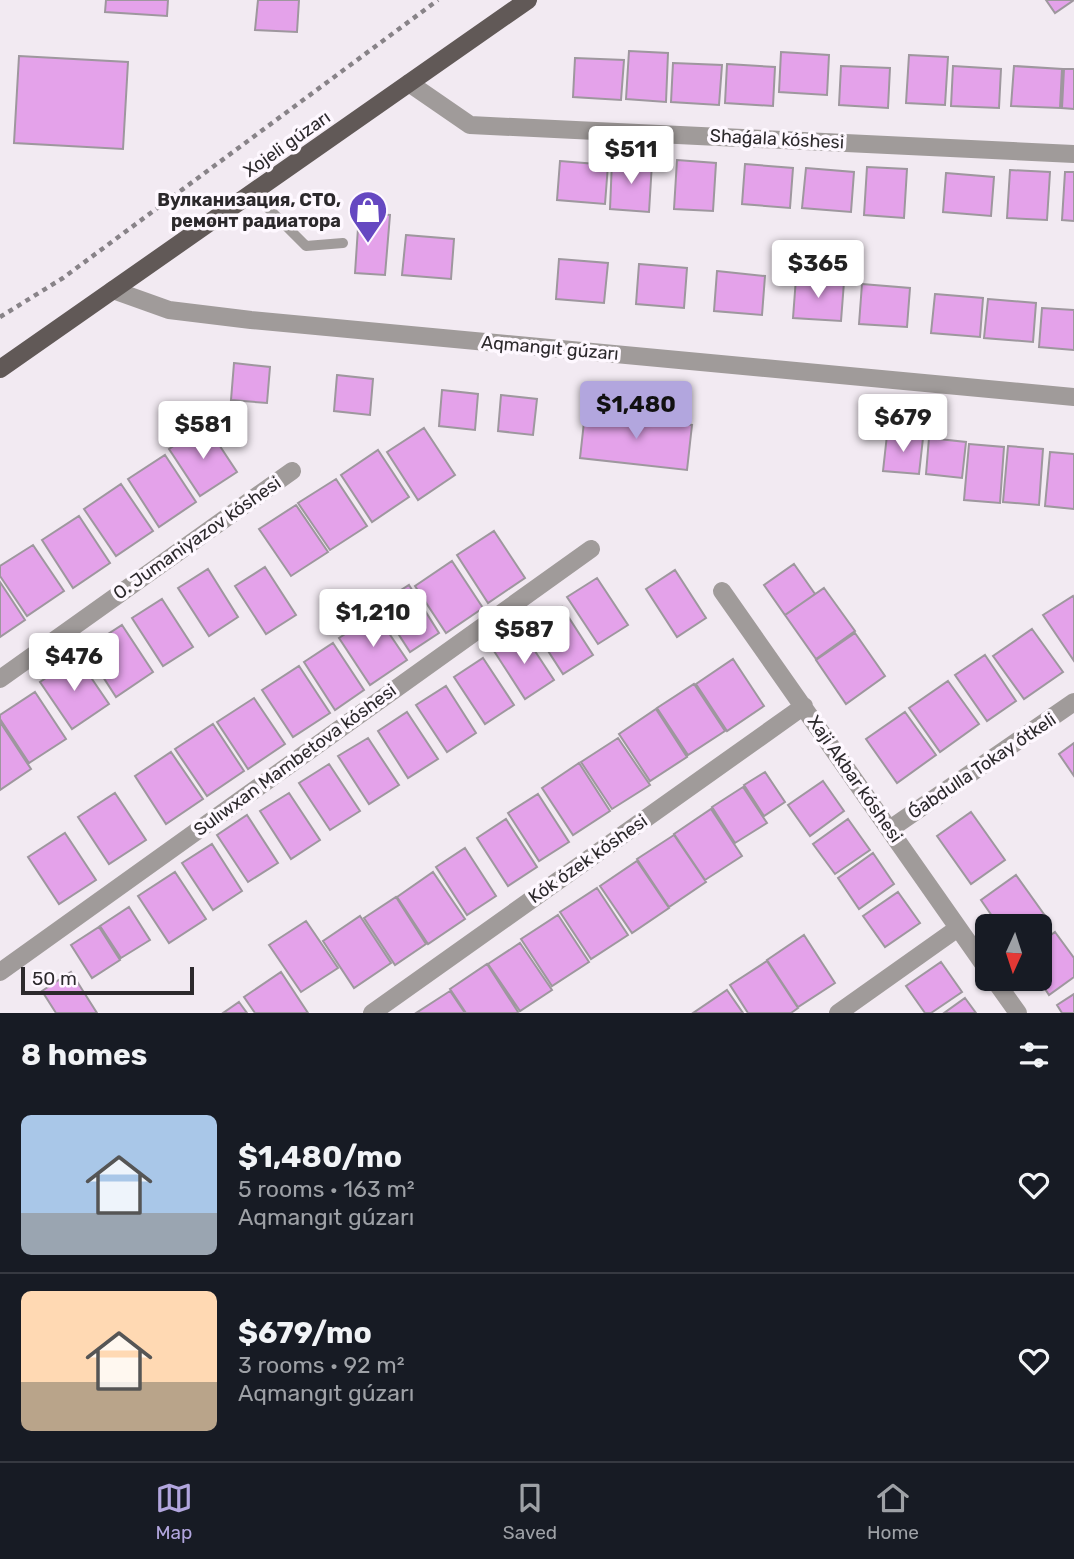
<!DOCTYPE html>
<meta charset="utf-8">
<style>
body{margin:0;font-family:Rubik,sans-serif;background:#20242c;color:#f1f3f6;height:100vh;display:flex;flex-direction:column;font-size:26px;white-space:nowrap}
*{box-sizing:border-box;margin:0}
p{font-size:23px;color:#9ea1a6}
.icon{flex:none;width:38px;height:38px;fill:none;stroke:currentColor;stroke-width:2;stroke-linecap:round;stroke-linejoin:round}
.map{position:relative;height:1013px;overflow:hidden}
.sheet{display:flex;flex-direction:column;background:#171b24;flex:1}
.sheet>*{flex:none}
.needle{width:46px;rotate:183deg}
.tools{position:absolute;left:975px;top:914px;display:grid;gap:14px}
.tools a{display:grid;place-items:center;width:77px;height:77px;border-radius:10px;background:#171b24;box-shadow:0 2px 5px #0004;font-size:35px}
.scale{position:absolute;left:21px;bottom:18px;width:173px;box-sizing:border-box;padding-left:7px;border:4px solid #2c292c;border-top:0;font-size:19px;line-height:24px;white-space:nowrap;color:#2c292c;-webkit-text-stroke:5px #fef8ff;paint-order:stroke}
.price{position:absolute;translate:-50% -60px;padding:0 16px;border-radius:7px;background:#fff;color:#222;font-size:23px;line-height:46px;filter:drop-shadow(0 2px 4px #0008)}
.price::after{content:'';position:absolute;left:50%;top:42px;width:21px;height:16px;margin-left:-10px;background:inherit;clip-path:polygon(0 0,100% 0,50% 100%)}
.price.active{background:#b2a6de;color:#111}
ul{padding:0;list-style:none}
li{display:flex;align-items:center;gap:21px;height:175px;padding:0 21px}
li+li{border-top:2px solid #363941}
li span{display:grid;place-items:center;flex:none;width:196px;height:140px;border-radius:10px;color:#555}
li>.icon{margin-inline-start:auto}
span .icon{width:84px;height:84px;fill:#fffc;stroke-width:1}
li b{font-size:30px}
h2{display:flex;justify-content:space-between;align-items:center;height:84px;padding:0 21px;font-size:30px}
.dock{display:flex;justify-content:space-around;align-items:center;height:98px;border-top:2px solid #363941;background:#171b24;font-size:19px;color:#9ea1a6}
.dock a{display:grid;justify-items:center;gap:4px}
.dock .active{color:#b2a6de}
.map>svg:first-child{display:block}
.building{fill:#e4a2ea;stroke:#9e979e;stroke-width:2}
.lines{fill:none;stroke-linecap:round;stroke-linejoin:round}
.path{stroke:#888388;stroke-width:4.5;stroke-dasharray:5 5;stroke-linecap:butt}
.service{stroke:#a09b9a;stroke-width:10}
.minor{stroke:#a09b9a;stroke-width:18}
.tertiary{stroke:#a09b9a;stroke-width:18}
.primary{stroke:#615957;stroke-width:18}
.labels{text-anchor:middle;stroke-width:7;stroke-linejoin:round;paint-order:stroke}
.street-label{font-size:18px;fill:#2c292c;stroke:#fef8ff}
.poi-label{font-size:18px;font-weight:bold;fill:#2c292c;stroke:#fef8ff;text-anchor:end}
</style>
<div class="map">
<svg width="1074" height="1013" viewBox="0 0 1074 1013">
<rect width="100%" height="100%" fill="#f2eaf2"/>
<!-- building -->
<path class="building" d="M106 0H168L167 16 105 12Z
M258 0H299L297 32 255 30Z
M1046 0H1074L1055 13Z
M629 51 668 53 666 102 626 99Z
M781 52 829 55 827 95 779 92Z
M909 55 948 57 945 105 906 103Z
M19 56 128 62 123 149 14 143Z
M575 58 624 60 621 100 573 97Z
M673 63 722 65 719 105 671 102Z
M727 64 775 67 773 106 725 103Z
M841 66 890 68 888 108 839 105Z
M953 66 1001 69 999 108 951 106Z
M1014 66 1062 69 1060 108 1011 106Z
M1064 69H1074V109L1062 108Z
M677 160 716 163 713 211 674 209Z
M560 161 608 165 605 204 557 200Z
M612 161 652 163 649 212 610 209Z
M745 164 793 168 790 208 742 204Z
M867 167 907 169 904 218 864 215Z
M806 168 854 172 851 212 802 208Z
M1010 170 1050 172 1047 220 1007 218Z
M1065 172H1074V221L1062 220Z
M946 173 994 177 991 216 943 212Z
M359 213 390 215 385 275 355 273Z
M406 235 454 239 451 279 402 275Z
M559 259 608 263 604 303 556 299Z
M639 264 687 268 684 308 636 304Z
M717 271 765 276 762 315 714 311Z
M796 278 844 282 841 321 793 318Z
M862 284 910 288 907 327 859 324Z
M935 294 983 298 980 337 931 333Z
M988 299 1036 303 1033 342 984 338Z
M1042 308 1074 310V350L1039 347Z
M234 363 270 367 267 403 231 400Z
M337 375 373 379 370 415 334 411Z
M442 390 478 394 475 430 439 426Z
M501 395 537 399 533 435 498 431Z
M585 413 692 425 687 470 580 458Z
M206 425 237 472 200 496 169 449Z
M424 428 455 475 418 500 387 452Z
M887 435 923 438 919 474 883 471Z
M929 438 966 442 962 478 926 474Z
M969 444 1004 447 1000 503 964 500Z
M1008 446 1043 449 1039 505 1003 502Z
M378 450 409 497 372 522 341 475Z
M1050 452 1074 454V509L1045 506Z
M165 455 196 502 159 527 128 479Z
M336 479 367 526 330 550 298 503Z
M121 484 153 531 116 556 84 509Z
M296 505 328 552 291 576 259 529Z
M79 516 110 563 73 588 42 540Z
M494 531 525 578 488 603 457 555Z
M33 545 64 591 27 616 0 576V566Z
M452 561 483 608 446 633 415 586Z
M794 564 815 594 785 615 764 585Z
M265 567 296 615 266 634 235 586Z
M208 569 238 617 209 636 178 588Z
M675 570 706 618 677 637 646 589Z
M597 578 628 625 598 644 567 597Z
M0 582 25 620 0 637Z
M409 585 439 633 410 652 379 604Z
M824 588 855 631 816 659 785 615Z
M1073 596 1074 598V661L1043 615Z
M162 599 193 647 163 666 132 618Z
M562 607 593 655 563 674 532 626Z
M376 614 407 660 370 685 339 638Z
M122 625 153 672 116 697 85 649Z
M1032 629 1063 672 1024 699 993 656Z
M523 633 554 680 525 699 494 651Z
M855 633 885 676 846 704 816 660Z
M333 643 364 690 335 710 304 662Z
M985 655 1016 701 987 721 955 675Z
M77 657 109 704 72 729 40 682Z
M483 658 514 705 485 724 454 677Z
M733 659 764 706 727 731 696 684Z
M299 666 330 713 293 737 262 690Z
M948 681 979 724 940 752 909 708Z
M694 684 725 731 688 755 657 708Z
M446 686 476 733 447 752 416 705Z
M35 692 66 739 29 763 0 719V715Z
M254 698 285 744 248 769 217 722Z
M656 709 687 757 650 781 619 734Z
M407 712 438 759 408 778 378 731Z
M905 712 936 755 897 783 866 739Z
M0 722 31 769 0 790Z
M213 724 244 771 207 796 175 749Z
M368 738 399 785 369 804 338 756Z
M618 738 650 785 612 809 581 762Z
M1074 743V776L1059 754Z
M171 752 203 799 166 824 135 776Z
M579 763 610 811 573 835 542 788Z
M329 764 360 811 330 830 299 783Z
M765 772 785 802 764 816 744 785Z
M823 781 844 811 810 836 788 805Z
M743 787 767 823 735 843 712 807Z
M115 793 146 840 109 864 78 817Z
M289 793 320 840 291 859 260 811Z
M538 794 569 842 539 861 508 813Z
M711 809 742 856 705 880 674 834Z
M971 812 1005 860 971 884 937 836Z
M247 815 278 863 248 882 217 835Z
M506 819 537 867 508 886 477 838Z
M848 819 870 850 835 874 813 844Z
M65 833 96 880 59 904 28 857Z
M674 835 706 882 669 907 637 859Z
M212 844 242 891 213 910 182 863Z
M465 848 496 896 467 915 436 867Z
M873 853 894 884 859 909 838 878Z
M637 861 669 908 632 933 600 886Z
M175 872 206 919 169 943 138 896Z
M433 872 465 919 428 944 397 897Z
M1016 875 1046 917 1034 926H999L981 900Z
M597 888 628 935 591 959 560 912Z
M898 892 920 923 885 947 863 916Z
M396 897 426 944 395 965 364 918Z
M129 907 150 940 121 958 100 926Z
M558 915 589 962 552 986 521 939Z
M360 916 391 963 354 988 323 941Z
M306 921 338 968 301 992 269 945Z
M99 927 120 960 92 978 71 945Z
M1055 932 1074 958V977L1049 995 1038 978H1040V943Z
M804 935 835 983 798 1007 767 960Z
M520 943 552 990 520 1011 488 964Z
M767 961 798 1008 791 1013H748L730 985Z
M941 962 962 992 931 1013H925L906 986Z
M487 964 518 1012 516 1013H466L450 989Z
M71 972 97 1013H56L42 991Z
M281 972 308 1013H255L244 997Z
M727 990 743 1013H693Z
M450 991 465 1013H416Z
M1074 994V1013H1062L1057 1005Z
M965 998 976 1013H944Z
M239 1002 247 1013H223Z"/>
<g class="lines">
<!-- path -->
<path class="path" d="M0 317 63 278 438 0"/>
<!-- service -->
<path class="service" d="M254 194 306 246 343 243"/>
<!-- minor -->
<path class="minor" d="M409 83 470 125 1074 154
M722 591 987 969
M0 679 292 471
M890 829 1074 702
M0 972 591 549
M993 978 1018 1013
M372 1013 804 706
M838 1013 958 928"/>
<!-- tertiary -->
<path class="tertiary" d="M113 290 169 310 251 320 1074 397"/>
<!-- primary -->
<path class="primary" d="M0 369 528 0"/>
</g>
<!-- icons -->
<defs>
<g id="shop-pin" transform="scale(2.0125)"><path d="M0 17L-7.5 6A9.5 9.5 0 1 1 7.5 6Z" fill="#6548c1" stroke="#fef8ff"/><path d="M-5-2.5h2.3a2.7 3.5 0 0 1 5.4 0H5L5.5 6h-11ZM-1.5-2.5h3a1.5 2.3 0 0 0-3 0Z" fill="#fff"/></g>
</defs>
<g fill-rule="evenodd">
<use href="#shop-pin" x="368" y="210"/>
</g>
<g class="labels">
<!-- street labels -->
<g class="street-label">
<text transform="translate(777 139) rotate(3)" y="6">Shaǵala kóshesi</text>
<text transform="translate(287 144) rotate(-35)" y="6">Xojeli gúzarı</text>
<text transform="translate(550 348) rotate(5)" y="6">Aqmangıt gúzarı</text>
<text transform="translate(197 538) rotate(-35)" y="6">O. Jumaniyazov kóshesi</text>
<text transform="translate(295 760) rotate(-36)" y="6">Sulıwxan Mambetova kóshesi</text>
<text transform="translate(982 766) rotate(-34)" y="6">Ǵabdulla Tokay ótkeli</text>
<text transform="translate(855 779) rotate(55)" y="6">Xaji Akbar kóshesi</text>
<text transform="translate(588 859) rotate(-35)" y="6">Kók ózek kóshesi</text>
</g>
<!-- poi labels -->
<g class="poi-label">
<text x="341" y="206">Вулканизация, СТО,<tspan x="341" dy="21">ремонт радиатора</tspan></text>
</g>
</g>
</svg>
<div class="tools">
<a><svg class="needle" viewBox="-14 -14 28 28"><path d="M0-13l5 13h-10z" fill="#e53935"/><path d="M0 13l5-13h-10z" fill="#9ea1a6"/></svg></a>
</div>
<div class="scale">50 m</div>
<b class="price" style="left:631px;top:186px">$511</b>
<b class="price" style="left:818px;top:300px">$365</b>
<b class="price active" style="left:636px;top:441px">$1,480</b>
<b class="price" style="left:903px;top:454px">$679</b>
<b class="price" style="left:203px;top:461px">$581</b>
<b class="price" style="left:373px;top:649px">$1,210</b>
<b class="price" style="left:524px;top:666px">$587</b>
<b class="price" style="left:74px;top:693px">$476</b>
</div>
<section class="sheet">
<h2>8 homes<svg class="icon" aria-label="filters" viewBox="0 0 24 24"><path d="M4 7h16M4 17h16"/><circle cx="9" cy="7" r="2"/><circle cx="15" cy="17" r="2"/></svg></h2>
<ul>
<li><span style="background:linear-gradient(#a9c7e8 70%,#9aa5b1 0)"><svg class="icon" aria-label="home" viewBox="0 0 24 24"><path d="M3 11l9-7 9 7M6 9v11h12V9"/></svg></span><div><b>$1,480/mo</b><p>5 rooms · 163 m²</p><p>Aqmangıt gúzarı</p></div><svg class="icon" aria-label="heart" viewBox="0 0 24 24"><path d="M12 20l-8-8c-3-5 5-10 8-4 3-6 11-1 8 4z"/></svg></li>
<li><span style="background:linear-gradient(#ffd9b3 65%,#b9a48a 0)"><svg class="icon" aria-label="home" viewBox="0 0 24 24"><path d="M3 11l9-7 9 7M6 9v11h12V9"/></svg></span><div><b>$679/mo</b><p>3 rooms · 92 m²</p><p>Aqmangıt gúzarı</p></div><svg class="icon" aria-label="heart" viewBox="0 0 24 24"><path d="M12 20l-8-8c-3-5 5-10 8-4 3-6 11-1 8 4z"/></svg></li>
</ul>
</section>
<nav class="dock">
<a class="active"><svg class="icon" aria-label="map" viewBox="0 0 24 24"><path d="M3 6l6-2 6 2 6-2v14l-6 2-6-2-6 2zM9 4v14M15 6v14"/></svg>Map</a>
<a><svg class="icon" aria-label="saved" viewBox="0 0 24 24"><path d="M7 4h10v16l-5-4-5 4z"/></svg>Saved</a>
<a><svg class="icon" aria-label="home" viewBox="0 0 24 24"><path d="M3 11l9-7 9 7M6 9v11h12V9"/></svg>Home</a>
</nav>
